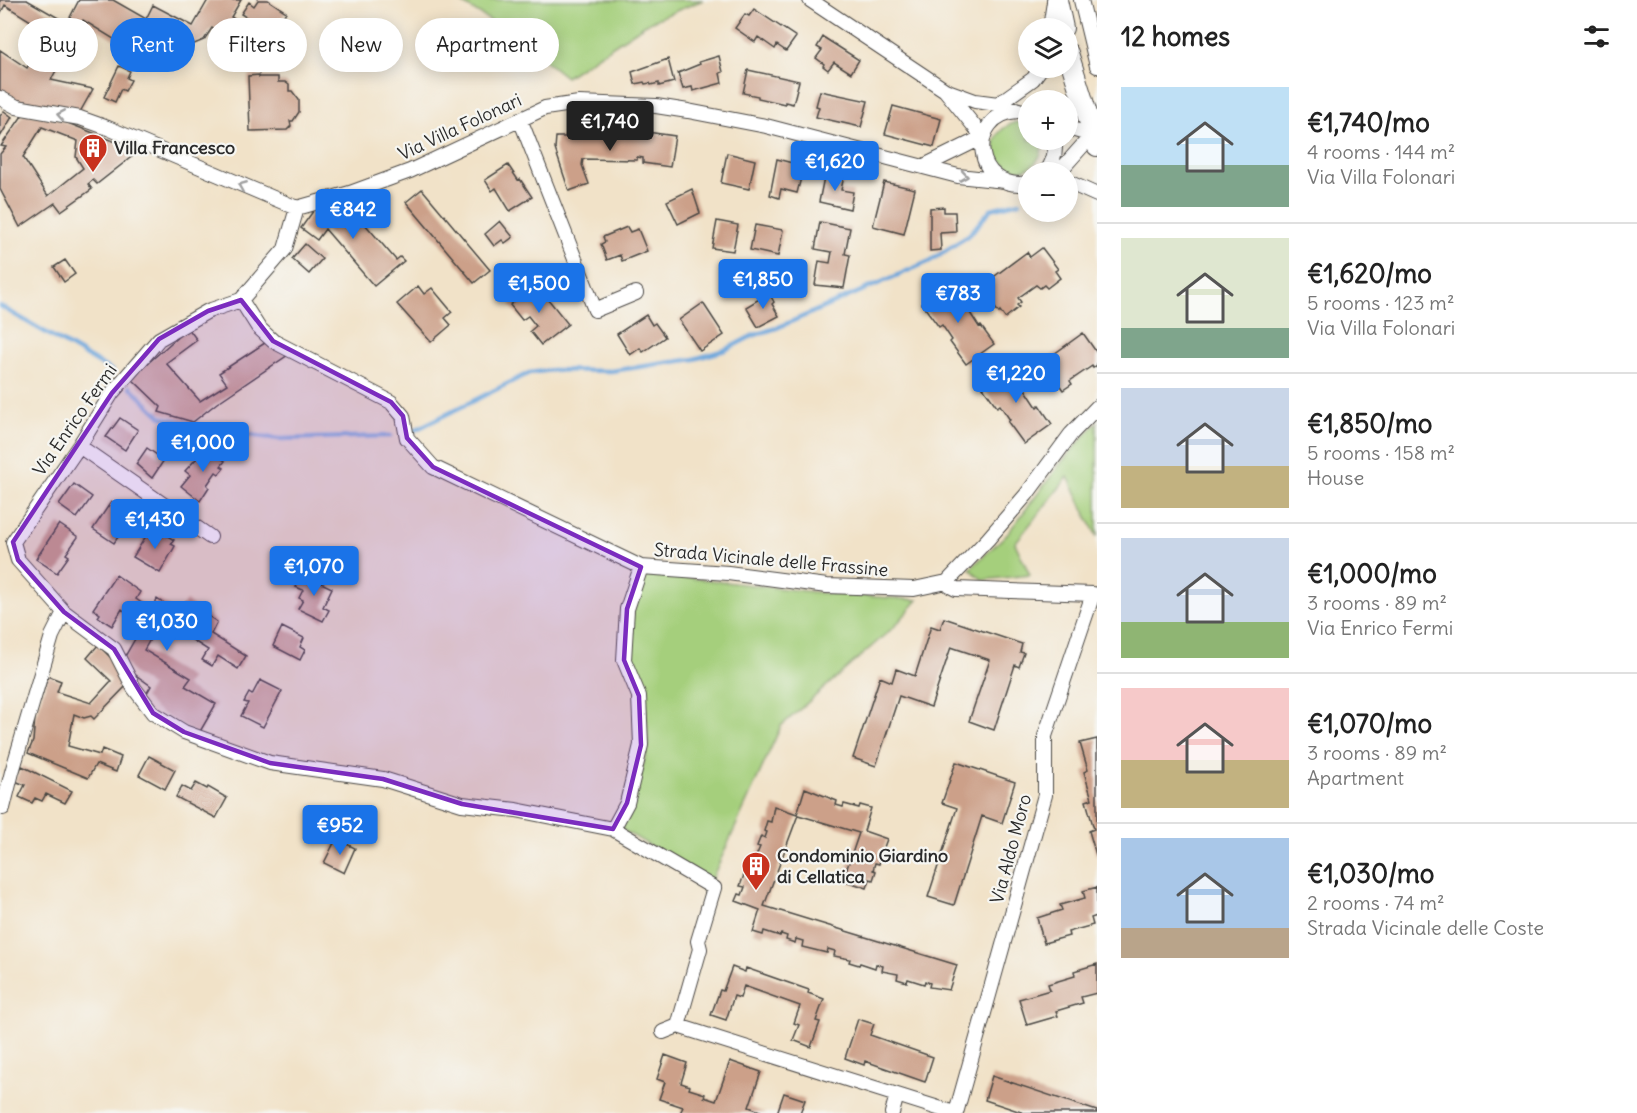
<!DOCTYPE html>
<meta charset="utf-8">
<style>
body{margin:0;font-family:Delius,sans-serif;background:#f2f2f2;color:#222;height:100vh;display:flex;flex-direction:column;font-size:22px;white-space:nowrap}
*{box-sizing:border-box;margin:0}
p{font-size:20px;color:#767676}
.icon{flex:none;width:33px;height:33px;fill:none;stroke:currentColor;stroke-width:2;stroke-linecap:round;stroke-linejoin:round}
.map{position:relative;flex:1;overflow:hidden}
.side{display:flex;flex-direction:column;background:#fff;width:540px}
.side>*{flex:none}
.guide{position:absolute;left:18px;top:18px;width:570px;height:54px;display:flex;gap:12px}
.tools{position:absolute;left:1018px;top:18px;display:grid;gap:12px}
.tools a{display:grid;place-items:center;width:60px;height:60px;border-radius:50%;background:#fff;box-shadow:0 3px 15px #0003;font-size:30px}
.price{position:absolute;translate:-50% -51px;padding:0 14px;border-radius:6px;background:#1a73e8;color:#fff;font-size:20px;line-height:39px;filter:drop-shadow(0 2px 3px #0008)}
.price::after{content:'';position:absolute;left:50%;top:36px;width:18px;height:14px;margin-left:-9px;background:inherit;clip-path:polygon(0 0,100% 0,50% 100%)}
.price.active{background:#222;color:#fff}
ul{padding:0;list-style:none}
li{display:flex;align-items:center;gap:18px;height:150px;padding:0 24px}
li+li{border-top:2px solid #e0e0e0}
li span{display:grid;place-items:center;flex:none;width:168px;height:120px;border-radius:0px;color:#555}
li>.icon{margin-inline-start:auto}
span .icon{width:72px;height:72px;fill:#fffc;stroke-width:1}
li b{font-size:26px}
h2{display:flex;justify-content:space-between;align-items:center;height:72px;padding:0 24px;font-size:26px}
.pill{padding:0 21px;border-radius:27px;background:#fff;box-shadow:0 3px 15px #0003;font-size:21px;line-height:54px}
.pill.active{background:#1a73e8;color:#fff}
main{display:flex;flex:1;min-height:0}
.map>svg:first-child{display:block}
.green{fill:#a5cf7b;stroke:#687d53;stroke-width:1.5}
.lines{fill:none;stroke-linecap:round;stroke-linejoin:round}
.stream{stroke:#6aa5db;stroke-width:4.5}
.building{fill:#cca089;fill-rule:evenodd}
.street-casing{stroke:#494643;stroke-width:16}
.secondary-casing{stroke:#494643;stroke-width:22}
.street{stroke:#fff;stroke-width:14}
.secondary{stroke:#fff;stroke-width:20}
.oneway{stroke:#a0a0a0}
.marked{fill:#7b2cbf;fill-opacity:0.2;stroke:#7b2cbf;stroke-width:4.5;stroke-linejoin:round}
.labels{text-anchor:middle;stroke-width:4.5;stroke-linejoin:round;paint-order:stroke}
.street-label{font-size:18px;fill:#2b2b2b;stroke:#f6f6f2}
.poi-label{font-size:18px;font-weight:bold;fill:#2b2b2b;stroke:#f6f6f2;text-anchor:start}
</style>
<main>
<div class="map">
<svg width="1097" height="1113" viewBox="0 0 1097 1113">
<rect width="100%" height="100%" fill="#f6f6f2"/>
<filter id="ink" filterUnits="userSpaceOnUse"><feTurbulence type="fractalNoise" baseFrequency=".0167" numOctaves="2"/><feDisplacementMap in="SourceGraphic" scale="12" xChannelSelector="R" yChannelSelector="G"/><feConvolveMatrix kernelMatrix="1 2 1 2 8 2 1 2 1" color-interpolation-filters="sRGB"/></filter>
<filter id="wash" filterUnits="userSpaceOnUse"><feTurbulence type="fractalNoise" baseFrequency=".008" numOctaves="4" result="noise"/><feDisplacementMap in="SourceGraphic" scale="24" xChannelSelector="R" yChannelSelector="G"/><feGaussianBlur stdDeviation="1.35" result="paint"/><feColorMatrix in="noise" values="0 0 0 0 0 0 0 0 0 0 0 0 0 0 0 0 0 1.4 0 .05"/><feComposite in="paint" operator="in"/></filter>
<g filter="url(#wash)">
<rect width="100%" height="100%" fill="#f1e2c8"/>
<!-- green -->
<path class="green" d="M457 0H703L649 22 566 77 510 33Z
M1016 122 1029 125V140H1041C1043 148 1042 155 1036 162 1010 190 970 137 1016 122Z
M1097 422V537L1068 477 1015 543 1030 575 983 580 970 569 1008 533 1061 463Z
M645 573 823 593 918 600 894 627 781 726 711 881 621 829 634 804 648 745 645 695 629 657 633 611Z"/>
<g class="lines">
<!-- stream -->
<path class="stream" d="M1068 196 1078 197
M0 306 112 371
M130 387 161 417 227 432 279 439 390 436
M415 430 529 373 552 370 611 371 694 359 725 350 752 336 779 327 930 261 969 235 991 209 1019 202"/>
</g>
<g id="blocks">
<!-- building -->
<path class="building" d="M0 0H27L67 23 79 0H113L146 19 153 5 193 26 208 0H241L231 17 242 24 246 17 241 14 249 2 254 6 258 0H268L286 12 269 38 263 33 252 47 223 31 221 34 212 28 204 40 192 45 172 34 167 41 149 31 152 27 144 22 130 49 83 20 51 80 93 89 80 112 9 98 0 92V50L27 68 47 31 5 5 0 14Z
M754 9 796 37 786 51 777 45 775 49 758 37 755 42 735 28 745 14 749 16Z
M823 37 859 60 851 73 834 62 828 70 823 66 824 64 816 58 822 50 817 47Z
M719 56 723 72 720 73 722 83 693 91 692 87 683 89 678 73 700 64 699 62Z
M668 59 674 82 659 86V83L651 85 650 83 645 84 644 82 635 84 632 72Z
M119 66 130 71 127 78 131 80 125 91 121 89 115 102 104 97Z
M748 70 799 81 793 104 785 102V104L758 98V96L743 93Z
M259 75V77H278V82H285L289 85V91H292L299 100V112L293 121H290L291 126 287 130 250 131 248 76Z
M820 91 868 101 861 127 816 117 819 107 816 106Z
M893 106 941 119 934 147 885 134Z
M4 111 12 117 0 137V116Z
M24 113 55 118 139 151 97 184 93 180 88 184 92 189 61 211 55 203 20 227 0 189V154L6 147 1 146ZM42 127 78 141 76 157 83 168 48 196 23 157Z
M647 132 675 136 670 167 643 163V158L637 157V160L583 159 582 165 589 184 569 191 555 149 556 137H580V133L647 137Z
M727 153 755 160 749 189 721 183Z
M777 159 804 166 797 193 781 189 779 198 770 195Z
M508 165 518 180 520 179 532 197 510 211 496 188 492 191 485 180Z
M825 172 844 176 841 190 853 192 850 209 819 202Z
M884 182 915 189 904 234 873 226Z
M422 189 490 270 474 283 406 202Z
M692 189 700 213 678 224 667 201Z
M345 201 396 260 400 257 404 261 374 286 325 229 317 240 301 228 314 210Z
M944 207V212H955L956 232 940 233 941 250 930 251V208Z
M500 221 513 237 505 243 502 240 494 246 485 234Z
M717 221 738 225 733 251 712 248Z
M820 222 850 228 845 254 850 255 844 288 815 285 819 261 830 263 832 252 815 249Z
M755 225 783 230 778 256 750 250Z
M627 227 630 232 638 229 647 251 622 261 620 255 607 260 601 244 605 242 603 237Z
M305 244 322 259 309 274 292 259Z
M1042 248 1058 269 1055 271 1060 278 1047 288 1044 285 1040 288 1036 285 1018 298 1021 302 1017 305 1019 307 1005 318 1000 311 999 313 983 292 994 283 991 279 1027 252 1030 257Z
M65 260 75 274 64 282 54 267Z
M951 283 979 327 981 326 994 344 966 364 950 342 952 340 942 325 939 327 922 304Z
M536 284 568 324 541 345 530 331 536 326 528 316 522 320 510 305Z
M418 286 424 294 432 288 452 312 445 318 451 325 431 342 397 304Z
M769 293 774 302 772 304 779 316 758 327 746 307Z
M703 303 724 335 700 351 679 320Z
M646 315 652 325 655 323 665 337 643 352 640 348 630 355 617 334Z
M188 328 197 340 166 363 200 401 227 384 219 373 268 341 288 355 217 403 193 422 159 412 161 407 131 378Z
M1083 333 1097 353V365L1093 368 1092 366 1070 381 1072 384 1063 390 1043 362Z
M1008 363 1037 407 1039 405 1052 424 1024 444 1008 422 1010 420 1000 405 997 407 980 383Z
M120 418 138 430 125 450 106 437Z
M207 447 225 461 221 466 224 468 219 474 216 472 207 485 209 487 200 501 181 486 190 475 185 471Z
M147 448 164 460 152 478 136 464Z
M74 484 92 497 77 518 59 505Z
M111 502 132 516 114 543 93 529Z
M59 524 78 537 66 554 69 556 57 573 36 559Z
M156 529 174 540 171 544 175 546 160 573 133 557 149 531 153 534Z
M302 574 332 588 323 607 329 610 323 621 298 609 303 600 299 598 303 590 296 587Z
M116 575 140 592 136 599 152 610 157 599 178 613 186 601 217 622 211 634 246 656 238 669 218 656 212 666 202 660 208 650 161 620 144 650 191 678 185 686 216 704 198 735 155 709 144 698 151 686 133 673 123 660 143 625 122 609 112 626 98 617 100 614 93 609Z
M944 618 1022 644 1020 652 1024 653 1019 667 1015 665 994 730 969 721 990 660 951 647 931 707 899 696 876 766 853 758 880 677 892 682 896 669 915 676 931 626 940 629Z
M282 627 304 638 300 647 305 650 300 660 273 646Z
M98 645 114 661 127 685 94 719 91 716 84 718 74 714 68 746 100 755 102 749 121 757 116 772 96 764 88 778 28 753 33 741 35 717 48 676 61 681 57 692 91 703 111 681 87 658Z
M260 680 282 691 263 727 241 716 248 703 244 702 249 693 252 695Z
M1097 739V855H1096L1089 831 1094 829 1086 801 1092 799 1084 772 1088 770 1080 743Z
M149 756 175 770 165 789 139 775Z
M956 762 1015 782 1002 823 982 816 954 905 928 897 957 808 942 803Z
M22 766 72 791 65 803 46 794 42 801 35 798 32 803 19 797 25 785 15 781Z
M196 783 207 789 208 787 227 798 216 818 176 797 182 786 191 791Z
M805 788 837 801 836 805 843 807 844 804 859 808 860 805 871 808 864 831 887 839 883 850 880 849 878 854 882 855 879 864 875 863 873 870 876 871 873 880 870 879 867 888 843 880 859 833 798 815 764 906 957 965 949 990 929 987 930 983 925 981 924 984 908 979 907 982 897 979 898 974 882 971 883 966 876 964 875 968 860 963 859 965 849 962 850 959 834 956 835 951 828 949 827 953 802 947 803 941 796 939 795 943 786 940 787 936 781 934 780 936 764 931 763 935 753 932 760 910 736 901 739 894 742 895 745 887 740 886 744 875 748 877 750 872 748 871 751 860 754 861 760 847 757 846 761 836 765 838 767 832 764 831 767 821 771 822 774 806 797 814Z
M336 839 355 848 344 873 324 863Z
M1097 887V916L1091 918 1093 925 1068 932 1069 936 1044 943 1037 918 1062 910 1060 905 1085 898 1083 891Z
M1097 964V993L1081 997 1083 1003 1056 1011 1058 1016 1027 1025 1019 999 1050 990 1048 984 1075 976 1074 971Z
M732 967 745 972 746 968 809 990 808 993 824 999 816 1021 820 1022 811 1047 793 1040 799 1025 794 1023 800 1006 744 986 740 998 734 996 726 1020 711 1015 720 990 723 991Z
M858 1019 874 1024 870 1035 933 1057 925 1082 865 1061 864 1065 845 1058Z
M665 1055 687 1063 681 1083 690 1086 689 1089 705 1094 704 1097 716 1101 730 1061 761 1072 749 1107 765 1113H680L683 1107 659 1099 665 1082 657 1079Z
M992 1076 1097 1111V1113H1024L985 1100Z
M784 1093 805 1100 800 1113H777Z"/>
</g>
</g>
<g filter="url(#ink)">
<use href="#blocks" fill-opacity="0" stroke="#494643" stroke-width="1.5"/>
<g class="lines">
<!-- street casing -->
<g class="street-casing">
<path id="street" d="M810 0 945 90 975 101 998 104 1029 113
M1081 0 1097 66
M1050 28 1054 2
M945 90 983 137
M0 98 17 107 80 118 108 128 297 208
M998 104 1033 79 1041 68
M1018 111C965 114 973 193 1029 183
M520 119 595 310 636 293
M1068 128 1092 135
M924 166 983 137
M1046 172C1054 162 1056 152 1055 140
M1059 172 1092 135 1097 132
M1068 182 1097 195
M297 208 285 249 241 300 208 311 159 339 112 393 79 446 13 542 18 560 64 612 114 649 134 688 153 713 184 732 270 763 383 779 462 804 516 810 613 829 714 888 698 941 700 949 678 1026 954 1113
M297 208 350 193 410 171 545 108 579 103 656 106 688 111 766 126 958 176 1005 181
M241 300 258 327 273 341 391 402 403 416 407 438 433 467 641 567 728 573 827 586 914 589 947 582 988 539 1026 495 1071 434 1097 407
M79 446 210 537
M947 582 950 586 956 589 1093 594
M3 808 12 772 52 636 64 612
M613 829 627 803 641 745 639 696 624 660 627 609 641 567
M663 1032 678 1026
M892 1113 897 1095
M956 1113 1045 795V736L1093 594 1097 595"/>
</g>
<!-- secondary casing -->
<g class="secondary-casing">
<path id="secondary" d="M1057 0 1063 28
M1068 53 1097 146"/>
</g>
<!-- street -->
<use href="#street" class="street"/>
<!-- secondary -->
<use href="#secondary" class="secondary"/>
</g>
<!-- one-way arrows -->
<defs><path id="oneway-chevron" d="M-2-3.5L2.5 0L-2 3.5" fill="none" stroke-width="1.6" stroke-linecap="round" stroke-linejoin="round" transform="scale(1.5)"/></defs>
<g class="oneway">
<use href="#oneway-chevron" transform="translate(61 115) rotate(-170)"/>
<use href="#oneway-chevron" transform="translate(964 176) rotate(9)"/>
<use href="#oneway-chevron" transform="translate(242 186) rotate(-158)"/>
</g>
</g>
<!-- marked area -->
<path class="marked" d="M241 300 273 341 391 402 403 416 407 438 433 467 641 567 627 609 624 660 639 696 641 745 627 803 613 829 462 804 383 779 270 763 184 732 153 713 114 649 64 612 18 560 13 542 112 393 159 339 208 311Z"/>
<!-- icons -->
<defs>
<g id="building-pin" transform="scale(1.5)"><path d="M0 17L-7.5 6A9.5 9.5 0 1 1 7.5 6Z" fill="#c8321e" stroke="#f6f6f2"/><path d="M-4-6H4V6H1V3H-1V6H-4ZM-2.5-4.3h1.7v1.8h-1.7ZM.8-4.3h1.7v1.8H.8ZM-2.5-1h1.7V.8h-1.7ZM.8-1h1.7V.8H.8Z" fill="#fff"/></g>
</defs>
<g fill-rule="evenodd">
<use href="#building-pin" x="93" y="148"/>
<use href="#building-pin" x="756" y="866"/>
</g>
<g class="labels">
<!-- street labels -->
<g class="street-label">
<text transform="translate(460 127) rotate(-25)" y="6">Via Villa Folonari</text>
<text transform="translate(75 420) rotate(-55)" y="6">Via Enrico Fermi</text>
<text transform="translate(771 560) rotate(5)" y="6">Strada Vicinale delle Frassine</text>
<text transform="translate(1011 849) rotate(-75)" y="6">Via Aldo Moro</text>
</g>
<!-- poi labels -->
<g class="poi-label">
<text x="114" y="154">Villa Francesco</text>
<text x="777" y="862">Condominio Giardino<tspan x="777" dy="21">di Cellatica</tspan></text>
</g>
</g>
</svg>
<div class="tools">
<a><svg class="icon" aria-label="layers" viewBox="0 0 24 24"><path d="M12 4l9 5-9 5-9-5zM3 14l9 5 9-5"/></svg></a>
<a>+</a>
<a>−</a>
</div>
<b class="price active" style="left:610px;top:152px">€1,740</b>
<b class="price" style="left:835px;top:192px">€1,620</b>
<b class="price" style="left:353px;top:240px">€842</b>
<b class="price" style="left:763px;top:310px">€1,850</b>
<b class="price" style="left:539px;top:314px">€1,500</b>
<b class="price" style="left:958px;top:324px">€783</b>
<b class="price" style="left:1016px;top:404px">€1,220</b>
<b class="price" style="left:203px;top:473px">€1,000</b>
<b class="price" style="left:155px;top:550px">€1,430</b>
<b class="price" style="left:314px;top:597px">€1,070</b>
<b class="price" style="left:167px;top:652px">€1,030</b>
<b class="price" style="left:340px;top:856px">€952</b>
<div class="guide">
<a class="pill">Buy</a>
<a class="pill active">Rent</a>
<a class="pill">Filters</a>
<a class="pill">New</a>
<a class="pill">Apartment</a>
</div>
</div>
<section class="side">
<h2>12 homes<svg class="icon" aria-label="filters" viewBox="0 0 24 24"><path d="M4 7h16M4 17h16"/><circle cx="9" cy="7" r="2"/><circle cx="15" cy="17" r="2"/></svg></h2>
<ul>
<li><span style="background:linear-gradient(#bfe0f5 65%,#7fa58c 0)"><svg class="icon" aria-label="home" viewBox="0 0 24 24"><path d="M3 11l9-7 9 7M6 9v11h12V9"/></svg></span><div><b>€1,740/mo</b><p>4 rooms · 144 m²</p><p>Via Villa Folonari</p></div></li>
<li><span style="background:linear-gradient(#dfe7d0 75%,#7fa58c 0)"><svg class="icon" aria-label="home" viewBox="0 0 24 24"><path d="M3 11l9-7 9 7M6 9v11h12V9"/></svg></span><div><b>€1,620/mo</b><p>5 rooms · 123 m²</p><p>Via Villa Folonari</p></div></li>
<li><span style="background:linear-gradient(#c9d6e8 65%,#c2b280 0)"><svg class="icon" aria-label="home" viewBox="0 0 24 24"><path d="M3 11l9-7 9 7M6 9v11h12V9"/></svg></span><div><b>€1,850/mo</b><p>5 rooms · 158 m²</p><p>House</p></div></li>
<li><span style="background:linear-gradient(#c9d6e8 70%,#8fb573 0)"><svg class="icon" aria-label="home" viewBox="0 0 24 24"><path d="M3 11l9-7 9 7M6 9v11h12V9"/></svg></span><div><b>€1,000/mo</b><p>3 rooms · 89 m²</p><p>Via Enrico Fermi</p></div></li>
<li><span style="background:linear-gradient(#f6c9c9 60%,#c2b280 0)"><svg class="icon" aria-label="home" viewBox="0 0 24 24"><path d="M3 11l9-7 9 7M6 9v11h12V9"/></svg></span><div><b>€1,070/mo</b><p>3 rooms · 89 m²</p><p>Apartment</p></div></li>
<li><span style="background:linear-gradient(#a9c7e8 75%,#b9a48a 0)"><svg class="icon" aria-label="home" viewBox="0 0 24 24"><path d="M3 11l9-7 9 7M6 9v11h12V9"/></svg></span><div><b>€1,030/mo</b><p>2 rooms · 74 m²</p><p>Strada Vicinale delle Coste</p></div></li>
</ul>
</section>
</main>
